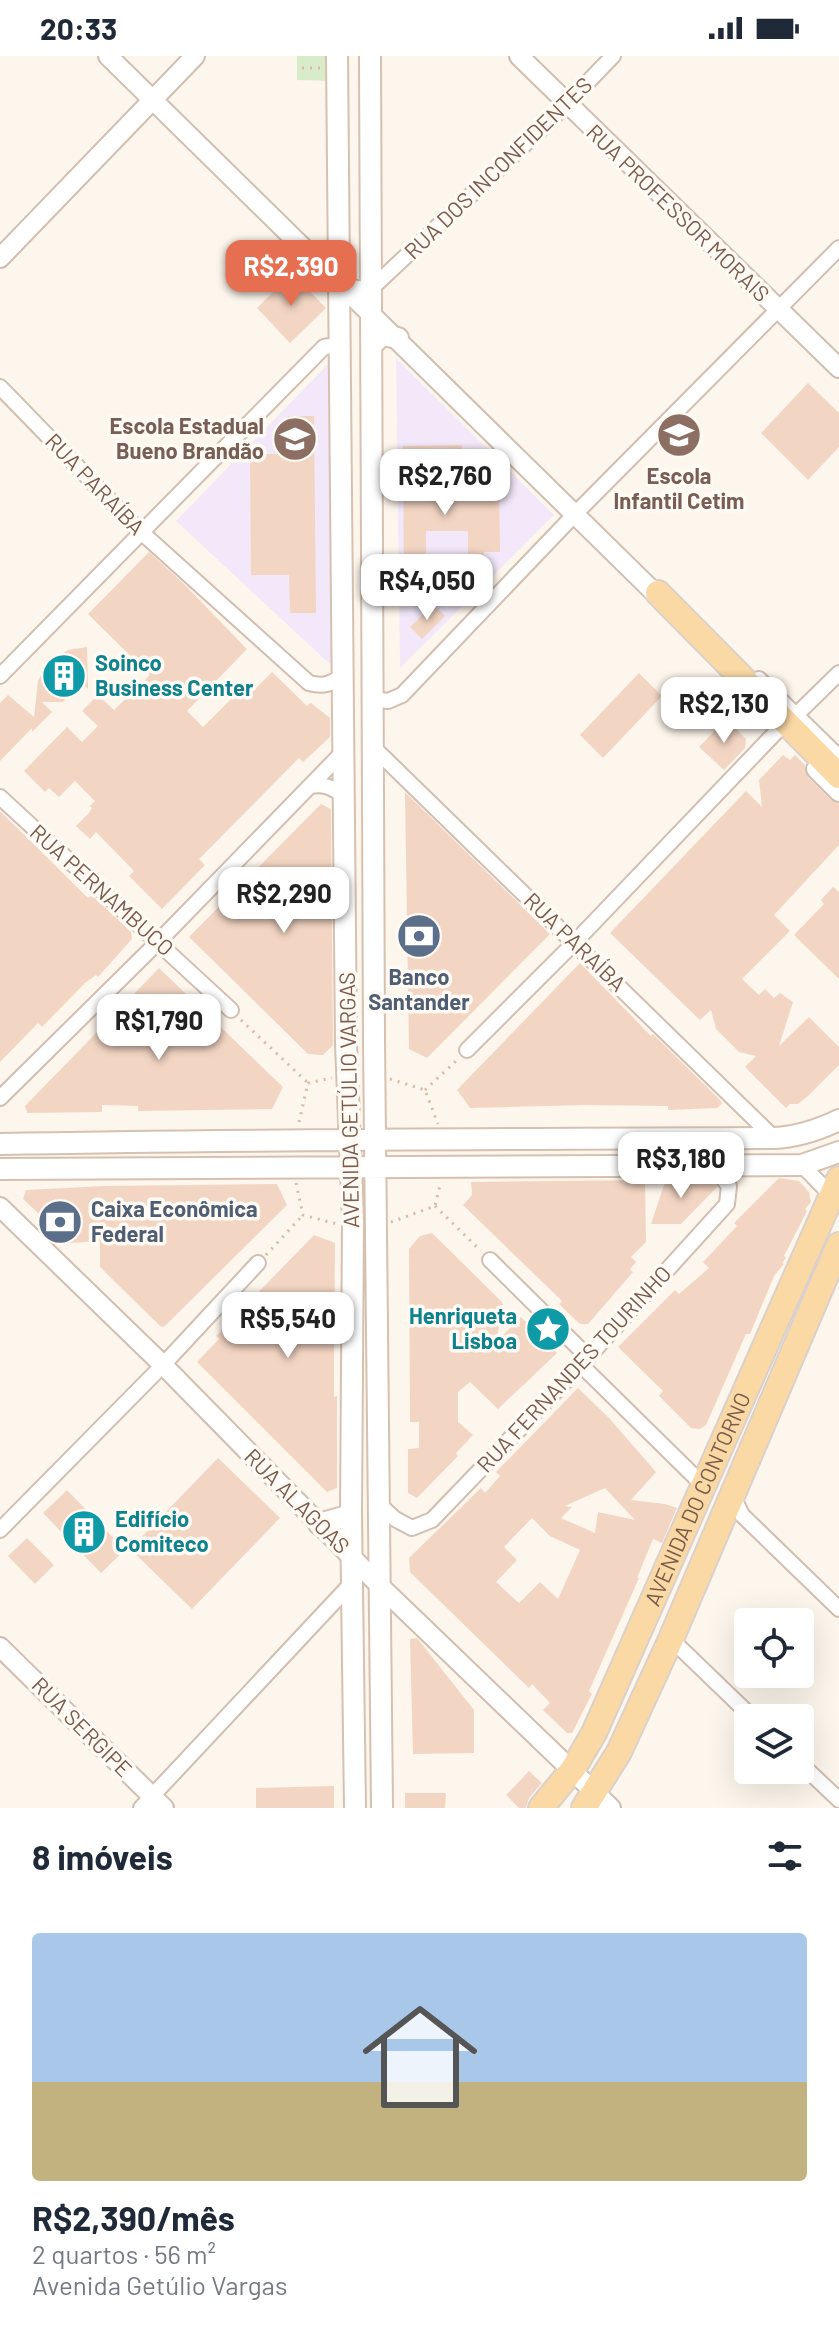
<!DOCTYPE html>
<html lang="pt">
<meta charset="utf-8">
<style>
body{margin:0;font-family:Barlow,sans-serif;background:#f6f6f7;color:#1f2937;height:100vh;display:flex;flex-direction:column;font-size:30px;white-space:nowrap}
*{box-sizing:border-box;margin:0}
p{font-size:26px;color:#747a83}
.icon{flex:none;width:44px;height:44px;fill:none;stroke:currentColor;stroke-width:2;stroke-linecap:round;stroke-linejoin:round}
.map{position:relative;height:1752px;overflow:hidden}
.drawer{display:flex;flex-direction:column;background:#fff;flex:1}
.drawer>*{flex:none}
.controls{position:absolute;left:734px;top:1552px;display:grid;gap:16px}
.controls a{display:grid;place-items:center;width:80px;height:80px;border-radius:8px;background:#fff;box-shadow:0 8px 32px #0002;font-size:40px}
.price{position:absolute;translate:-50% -68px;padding:0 18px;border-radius:16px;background:#fff;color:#222;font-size:26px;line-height:52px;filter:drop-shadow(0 2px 4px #0008)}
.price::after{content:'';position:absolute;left:50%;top:48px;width:24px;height:18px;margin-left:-12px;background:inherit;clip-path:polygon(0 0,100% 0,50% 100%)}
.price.selected{background:#e76f51;color:#fff}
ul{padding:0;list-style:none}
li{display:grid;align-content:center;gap:16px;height:424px;padding:0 32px}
li span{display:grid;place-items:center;height:248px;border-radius:8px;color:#555}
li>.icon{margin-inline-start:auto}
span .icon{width:144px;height:144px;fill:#fffc;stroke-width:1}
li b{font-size:34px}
h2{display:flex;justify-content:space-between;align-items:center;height:96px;padding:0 32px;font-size:34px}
.status{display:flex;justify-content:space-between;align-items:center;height:56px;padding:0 40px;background:#fff;direction:ltr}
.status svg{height:22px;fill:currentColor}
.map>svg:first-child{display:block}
.education{fill:#f3e8fa}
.green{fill:#d8ecc9}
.building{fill:#f3d5c3;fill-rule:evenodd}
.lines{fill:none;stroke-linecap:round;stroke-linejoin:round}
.minor-casing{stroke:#d1beb0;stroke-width:18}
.tertiary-casing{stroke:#d1beb0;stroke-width:22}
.secondary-casing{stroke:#d6c0b0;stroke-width:24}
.primary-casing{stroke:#dad1cd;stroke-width:28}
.path{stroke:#d9b8a5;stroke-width:3;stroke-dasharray:2 6;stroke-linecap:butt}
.minor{stroke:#fff;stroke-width:14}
.tertiary{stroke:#fff;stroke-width:18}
.secondary{stroke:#fff;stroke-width:20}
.primary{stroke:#fbd9a5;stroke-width:24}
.labels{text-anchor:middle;stroke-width:7;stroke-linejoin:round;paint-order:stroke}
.street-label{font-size:22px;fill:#7a5c4d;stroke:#fffaf3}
.education-label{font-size:22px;font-weight:bold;fill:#785e54;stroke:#fffaf3;text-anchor:end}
.culture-label{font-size:22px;font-weight:bold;fill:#0d838f;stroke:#fffaf3;text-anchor:start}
.service-label{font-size:22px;font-weight:bold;fill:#4e5e75;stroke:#fffaf3}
</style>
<div class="status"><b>20:33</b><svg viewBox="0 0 49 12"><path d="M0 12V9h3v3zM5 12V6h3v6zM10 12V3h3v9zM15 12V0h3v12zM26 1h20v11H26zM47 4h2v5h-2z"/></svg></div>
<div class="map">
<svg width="839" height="1752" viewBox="0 0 839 1752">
<rect width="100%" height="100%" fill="#fdf6ec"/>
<!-- education -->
<path class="education" d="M334 302V612L176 465Z
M396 302 554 459 400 612Z"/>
<!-- green -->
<path class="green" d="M297 0H331V25L297 24Z"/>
<!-- building -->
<path class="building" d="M292 217 326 252 290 287 257 252Z
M808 327 839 357V391L808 424 761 377Z
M288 360H314L316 557H290L289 519H251L250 398H288Z
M462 389V411H425V442L480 441V423L499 422 500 496H484V508H481V512H468V475H426V505H466V526H404L403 390Z
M149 496 183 527 247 593 187 655 203 671 240 634 247 641 272 616 307 650 311 647 330 662V681L303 706 299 702 199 803 205 809 162 853 129 820 134 815 96 776 90 783 76 770 89 757 92 752 90 750 95 745 75 725 59 741 49 732 45 736 24 715 67 671 82 686 98 670 82 655 98 639 114 654 150 619 88 558Z
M431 551 433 554 436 551 445 560 422 583 410 571Z
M87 591 88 633 82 627 63 646H42L52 656 32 676V672L0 705V647L8 639 34 661 38 625 47 608 68 594Z
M639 617 662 640 603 702 580 679Z
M726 663 746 683 745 692 724 714 699 691Z
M783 699 790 704 795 699 805 709 808 721 831 744 839 748V789L774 859 790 875 742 923 759 939 765 933 774 942 780 937 793 946 779 990 809 961 839 991V1009L808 1040 798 1048H790L786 1052 745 1011 756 1000 739 996 716 973 711 954 700 964 610 877 746 735 762 751 759 724Z
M405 736 550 878 427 1002 409 993Z
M321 748 331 753 333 989 323 999 308 998 189 881Z
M0 755 88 842 91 840 96 843 122 867 131 876 132 883 98 921 96 919 85 927 42 971 38 967 0 1006Z
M833 831 839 836V923L794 879 824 848 821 844Z
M580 907 651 980 653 978 721 1045 722 1048 717 1052 668 1054V1050L584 1049 470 1052 457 1034Z
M159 912 283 1031 272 1053 138 1055V1050L102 1049V1056L27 1057 25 1050 101 972H123L112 961Z
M779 1122 799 1125 809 1136 811 1146 805 1153 807 1155 784 1200 786 1202 782 1207 784 1208 774 1220 750 1278H746L706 1369 700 1373 691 1372 659 1340 663 1335 618 1291 675 1234 679 1238 709 1212 703 1206 737 1170 734 1167Z
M676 1123H710L717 1131 681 1168H651L665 1126Z
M645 1124 646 1186 631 1201 636 1206 630 1213 633 1216 588 1268H580L559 1248 562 1245 463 1149 472 1139 471 1126Z
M277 1128 287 1149 164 1271 160 1270 100 1211V1185L70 1187 23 1143 26 1134 104 1130Z
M432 1177 502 1246 504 1252 495 1287 521 1261 557 1297 498 1353 470 1326 458 1336V1366L473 1379 456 1397 458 1400 417 1442 408 1437V1393L419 1392V1366H410L409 1193 420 1180Z
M314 1179 335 1187 334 1304V1341L337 1340V1432L327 1436 197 1306 219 1283 216 1280ZM280 1262H305V1285H276Z
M578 1332 609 1362 656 1416 631 1444 665 1448 677 1452 662 1487 653 1483 637 1522H639L589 1635 592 1638 572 1677H567L543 1654 550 1647 532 1628 529 1632 410 1516 409 1502 481 1432 485 1437 500 1420 496 1416ZM605 1432 635 1464 598 1456 595 1477 561 1462 572 1451 565 1450ZM532 1462 550 1480 580 1494 558 1543 540 1526 519 1547 496 1526 517 1504 504 1491Z
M218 1402 280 1462 192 1553 130 1493Z
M67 1434 125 1494 101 1517 43 1457Z
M27 1482 54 1509 35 1528 8 1500Z
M417 1582 474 1654V1697L413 1698 410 1583Z
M529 1715 542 1727 529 1742 526 1752H519L506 1739Z
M334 1730V1752H256V1732Z
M405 1737H446L445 1752H405Z"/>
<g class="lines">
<!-- minor casing -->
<g class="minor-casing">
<path id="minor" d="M339 225 356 232 371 233 558 57 613 0
M0 331 140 475 309 627C324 631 330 628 343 620
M0 620 324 291 330 290 340 295
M759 623 839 701
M373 643 388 645 402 639 576 457 839 192
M797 658 839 617
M374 692 774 1082
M310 730C325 727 332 732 345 740
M0 741 231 954
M467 994 575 886 778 674
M0 1042 159 885 344 695
M802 1109 835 1143
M490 1204 588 1301
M581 1309 702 1428
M733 1440 742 1459 839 1553
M380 1449 395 1463 412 1472 432 1464 581 1309 727 1148 729 1130 712 1110
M0 1474 163 1309 258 1207
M671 1583 753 1662
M800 1707 839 1744
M141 1752 351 1528"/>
</g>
<!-- tertiary casing -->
<g class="tertiary-casing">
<path id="tertiary" d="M108 0 664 546
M519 0 839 312
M0 202 195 0
M816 713 839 736
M0 1151 163 1309 381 1531 611 1752
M0 1591 164 1752"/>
</g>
<!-- secondary casing -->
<g class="secondary-casing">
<path id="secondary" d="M337 0 346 987 353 1166 351 1459 355 1752
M370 0 374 985 382 1752
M372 289 382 279 398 282
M0 1088C258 1083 516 1083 774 1082 798 1081 818 1074 839 1064
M0 1113 802 1109 839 1096
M319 1468 351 1459"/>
</g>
<!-- primary casing -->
<g class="primary-casing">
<g id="primary">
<path d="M658 537 839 720"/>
<path id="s1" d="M541 1752 573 1713 594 1677 839 1123"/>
<path d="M584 1752 619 1696 671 1583 839 1189"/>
</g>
</g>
<!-- path -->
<path class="path" d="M302 12H321
M241 964 308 1027
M390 1023 425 1034 438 1068
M425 1034 457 1004
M299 1066 308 1027 332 1022
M296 1127 303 1159 337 1168
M435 1150 481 1195
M391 1166 435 1150 440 1129
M266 1199 302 1160"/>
<!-- minor -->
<use href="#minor" class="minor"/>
<!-- tertiary -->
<use href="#tertiary" class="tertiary"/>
<!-- secondary -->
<use href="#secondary" class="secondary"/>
<!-- primary -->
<use href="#primary" class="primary"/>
</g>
<!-- icons -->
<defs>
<g id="school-disc" transform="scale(2.3)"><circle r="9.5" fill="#8d6e63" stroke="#fffaf3"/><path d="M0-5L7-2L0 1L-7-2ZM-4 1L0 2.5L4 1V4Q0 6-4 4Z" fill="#fff"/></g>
<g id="building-disc" transform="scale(2.3)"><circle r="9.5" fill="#0f9aa8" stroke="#fffaf3"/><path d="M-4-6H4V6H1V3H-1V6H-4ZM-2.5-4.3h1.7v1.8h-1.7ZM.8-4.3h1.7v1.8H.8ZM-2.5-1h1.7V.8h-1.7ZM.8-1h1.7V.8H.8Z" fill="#fff"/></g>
<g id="bank-disc" transform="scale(2.3)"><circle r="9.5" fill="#5c6f8a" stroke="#fffaf3"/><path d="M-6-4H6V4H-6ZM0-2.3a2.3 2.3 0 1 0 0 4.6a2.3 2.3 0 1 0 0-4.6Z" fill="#fff"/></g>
<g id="sight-disc" transform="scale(2.3)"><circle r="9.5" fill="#0f9aa8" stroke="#fffaf3"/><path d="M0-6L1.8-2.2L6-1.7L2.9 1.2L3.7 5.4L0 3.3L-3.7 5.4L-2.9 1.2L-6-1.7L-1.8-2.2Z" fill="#fff"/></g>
</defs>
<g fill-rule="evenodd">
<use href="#school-disc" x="679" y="379"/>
<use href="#school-disc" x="295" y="383"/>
<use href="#building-disc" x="64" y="620"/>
<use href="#bank-disc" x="419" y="880"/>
<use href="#bank-disc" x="60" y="1166"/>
<use href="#sight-disc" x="548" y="1273"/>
<use href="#building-disc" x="84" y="1476"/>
</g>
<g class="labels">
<!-- street labels -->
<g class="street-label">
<text transform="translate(498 112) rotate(-44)" y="8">RUA DOS INCONFIDENTES</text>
<text transform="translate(678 157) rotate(44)" y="8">RUA PROFESSOR MORAIS</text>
<text transform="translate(95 428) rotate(46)" y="8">RUA PARAÍBA</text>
<text transform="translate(102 834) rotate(42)" y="8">RUA PERNAMBUCO</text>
<text transform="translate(575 886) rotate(44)" y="8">RUA PARAÍBA</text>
<text transform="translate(349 1044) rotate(-91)" y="8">AVENIDA GETÚLIO VARGAS</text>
<text transform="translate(574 1313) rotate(-47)" y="8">RUA FERNANDES TOURINHO</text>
<text dy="8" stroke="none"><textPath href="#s1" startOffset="348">AVENIDA DO CONTORNO</textPath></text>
<text transform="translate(297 1445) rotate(45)" y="8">RUA ALAGOAS</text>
<text transform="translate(82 1671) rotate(45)" y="8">RUA SERGIPE</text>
</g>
<!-- education labels -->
<g class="education-label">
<text x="264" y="378">Escola Estadual<tspan x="264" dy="25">Bueno Brandão</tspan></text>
<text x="679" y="428" text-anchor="middle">Escola<tspan x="679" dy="25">Infantil Cetim</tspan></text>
</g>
<!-- culture labels -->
<g class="culture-label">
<text x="95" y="615">Soinco<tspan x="95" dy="25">Business Center</tspan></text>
<text x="517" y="1268" text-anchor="end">Henriqueta<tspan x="517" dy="25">Lisboa</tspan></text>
<text x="115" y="1471">Edifício<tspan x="115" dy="25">Comiteco</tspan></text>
</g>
<!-- service labels -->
<g class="service-label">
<text x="419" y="929">Banco<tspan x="419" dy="25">Santander</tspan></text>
<text x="91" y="1161" text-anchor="start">Caixa Econômica<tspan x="91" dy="25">Federal</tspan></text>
</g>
</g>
</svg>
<div class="controls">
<a><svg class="icon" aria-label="locate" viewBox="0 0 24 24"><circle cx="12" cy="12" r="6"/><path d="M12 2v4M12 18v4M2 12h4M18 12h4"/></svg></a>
<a><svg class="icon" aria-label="layers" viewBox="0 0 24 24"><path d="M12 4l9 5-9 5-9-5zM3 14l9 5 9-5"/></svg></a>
</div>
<b class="price selected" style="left:291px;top:252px">R$2,390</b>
<b class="price" style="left:445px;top:461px">R$2,760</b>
<b class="price" style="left:427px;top:566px">R$4,050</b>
<b class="price" style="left:724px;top:689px">R$2,130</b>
<b class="price" style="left:284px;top:879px">R$2,290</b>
<b class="price" style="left:159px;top:1006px">R$1,790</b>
<b class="price" style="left:681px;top:1144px">R$3,180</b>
<b class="price" style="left:288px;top:1304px">R$5,540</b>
</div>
<section class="drawer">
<h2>8 imóveis<svg class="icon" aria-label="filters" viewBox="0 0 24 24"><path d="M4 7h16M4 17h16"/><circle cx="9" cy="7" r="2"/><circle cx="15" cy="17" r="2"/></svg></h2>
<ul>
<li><span style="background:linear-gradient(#a9c7e8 60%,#c2b280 0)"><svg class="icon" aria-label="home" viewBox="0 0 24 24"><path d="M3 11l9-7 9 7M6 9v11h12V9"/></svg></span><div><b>R$2,390/mês</b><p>2 quartos · 56 m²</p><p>Avenida Getúlio Vargas</p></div></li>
</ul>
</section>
